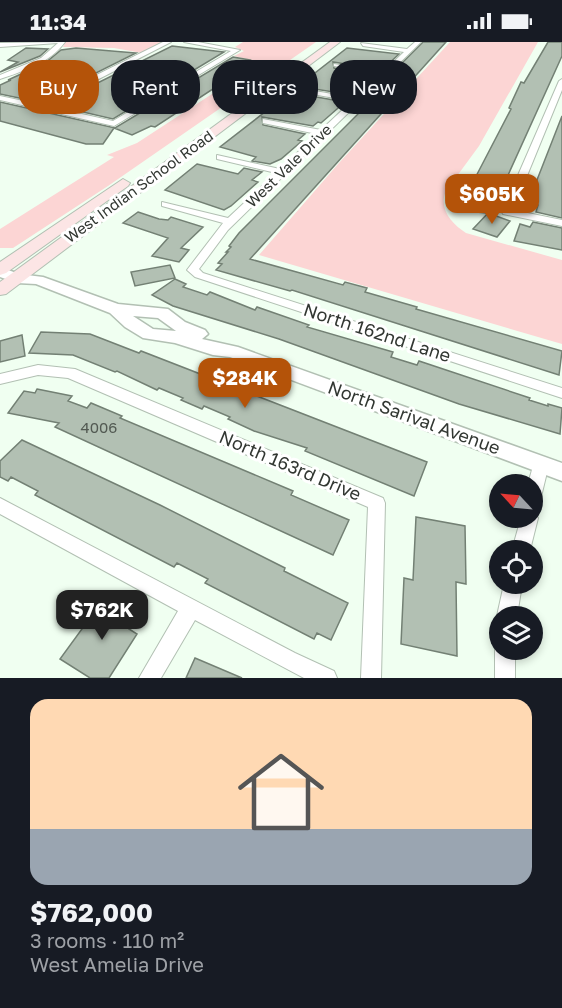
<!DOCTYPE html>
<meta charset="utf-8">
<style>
body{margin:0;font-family:"Golos Text",sans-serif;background:#242831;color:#f1f3f6;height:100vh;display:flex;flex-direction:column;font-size:22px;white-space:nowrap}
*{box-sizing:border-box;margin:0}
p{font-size:20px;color:#9ea1a6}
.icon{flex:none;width:33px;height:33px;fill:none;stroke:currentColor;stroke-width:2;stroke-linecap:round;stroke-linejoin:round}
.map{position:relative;height:636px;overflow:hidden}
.sheet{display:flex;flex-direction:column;background:#171b24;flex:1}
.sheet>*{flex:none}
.hud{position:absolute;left:18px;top:18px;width:526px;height:54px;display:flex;gap:12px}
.needle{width:39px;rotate:296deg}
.fabs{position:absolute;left:489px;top:432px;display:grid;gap:12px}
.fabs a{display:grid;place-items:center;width:54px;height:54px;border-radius:50%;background:#171b24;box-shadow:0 3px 9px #0003;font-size:30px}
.price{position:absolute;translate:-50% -51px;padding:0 14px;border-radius:12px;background:#b45309;color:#fff;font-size:20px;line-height:39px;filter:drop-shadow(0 2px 3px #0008)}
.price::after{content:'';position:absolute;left:50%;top:36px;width:18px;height:14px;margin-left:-9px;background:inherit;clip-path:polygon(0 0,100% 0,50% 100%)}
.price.current{background:#222;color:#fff}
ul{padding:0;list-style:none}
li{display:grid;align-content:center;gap:12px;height:318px;padding:0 30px}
li span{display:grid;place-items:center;height:186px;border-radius:18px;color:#555}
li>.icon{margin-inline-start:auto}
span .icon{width:108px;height:108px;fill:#fffc;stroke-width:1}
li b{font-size:26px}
.tag{padding:0 21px;border-radius:24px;background:#171b24;box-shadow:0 3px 9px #0003;font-size:21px;line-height:54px}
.tag.current{background:#b45309;color:#fff}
.status{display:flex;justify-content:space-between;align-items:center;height:42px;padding:0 30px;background:#171b24;direction:ltr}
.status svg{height:16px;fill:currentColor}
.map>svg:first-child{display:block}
.green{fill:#fcd5d4}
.building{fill:#b2c0b3;stroke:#738074;stroke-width:1.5}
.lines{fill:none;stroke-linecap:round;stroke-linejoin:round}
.minor-casing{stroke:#b2c0b3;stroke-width:2}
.tertiary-casing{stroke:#b2c0b3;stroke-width:3}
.secondary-casing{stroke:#b2c0b3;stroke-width:2}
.minor{fill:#fff;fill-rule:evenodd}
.tertiary{fill:#fff;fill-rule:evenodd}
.secondary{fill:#fce5e5;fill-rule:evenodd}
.labels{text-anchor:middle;stroke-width:6;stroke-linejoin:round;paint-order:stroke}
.far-street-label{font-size:15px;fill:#323732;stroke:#fff}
.number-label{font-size:15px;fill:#525952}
.street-label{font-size:18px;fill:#323732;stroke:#fff}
</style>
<div class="status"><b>11:34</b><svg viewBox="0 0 49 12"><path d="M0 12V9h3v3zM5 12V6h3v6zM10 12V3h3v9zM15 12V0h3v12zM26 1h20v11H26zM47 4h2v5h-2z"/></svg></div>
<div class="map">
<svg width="562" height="636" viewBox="0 0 562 636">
<rect width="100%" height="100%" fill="#f0fff1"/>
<!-- green -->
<path class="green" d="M65 0H164L142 11 114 6 63 5Z
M243 0H316L108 144 13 206H0V187L114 115 107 113 137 101 261 20 234 14 244 9 235 5Z
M450 0H538L479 104 446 149C438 167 452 182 466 191L562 218V302L259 213 339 121Z"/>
<!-- building -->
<path class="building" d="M423 0H446L250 217 343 243 345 240 367 246 365 250 417 265 416 267 562 309 559 333 292 248 290 249 216 228 222 222 218 221 228 210H226L231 205 229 204 239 191 392 38 389 34Z
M548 0H562V14L499 153 485 150 487 171 452 168 451 159 466 139 473 140 511 67 509 66 521 40 524 41Z
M172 4 224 10 113 77 53 63Z
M26 6 48 7 40 14 0 30 18 20 8 18Z
M76 6 136 11 38 60 0 52V43L11 38H8L45 21 61 8Z
M347 6 399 12 382 28 333 20 334 26 374 34 353 53 302 45 300 50 305 53 345 60 321 81 318 80 313 84 262 75 263 83 305 92 298 98 302 99 281 117 270 122 252 119 256 115 220 105Z
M233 15 250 18 244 23 248 24 155 85 151 84 132 93 114 86 103 102H86L0 79V60L115 86Z
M562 74V176L536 170 538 163 528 161Z
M197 122 238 132 244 126 262 130 252 138 258 140 231 164 224 168 165 148Z
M138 170 159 177 168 178 171 175 203 185 181 206 189 208 179 220 152 214 168 196 123 181Z
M488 171 510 179 497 195 473 187Z
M533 180 562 186V208L514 199 520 182 530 185Z
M170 223 175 236 135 244 131 230Z
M175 237 186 242 183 245 207 253 210 250 255 268 257 265 309 283 307 285 393 310 391 315 417 323 419 319 530 356 529 358 548 364V362L562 366 560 392 459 362 279 297 173 264 152 253Z
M41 290 90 292 139 311 141 309 427 420 414 454 305 409 307 406 254 389 228 377 230 375 204 364 202 367 181 358 183 356 159 346 157 348 117 329 115 330 73 313 29 311Z
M22 293 25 314 0 320V299Z
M37 347 72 354 68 359 87 366 91 361 122 374 120 376 293 449 291 453 349 478 333 513 55 385 59 381 8 371 24 349 35 351Z
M22 398 160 463 285 526 284 529 348 561 331 598 317 591 314 597 205 541 208 537 177 521 174 525 35 453 38 449 11 435 8 439 0 435V419Z
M416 475 465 484 466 542 456 540 457 614 401 602 404 536 413 538Z
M106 554 139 573 129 587 137 592 109 636H90L60 617Z
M195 616 242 636H186Z"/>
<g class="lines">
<!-- minor casing -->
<g class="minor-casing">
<path id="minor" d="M65 0C50 21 24 29 0 37V33L41 16 58 1 0 5V1Z
M163 0H171L46 64 113 79 231 9 184 0H198L240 8 114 84 0 58V54L38 62Z
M415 0H421L228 188 199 227 203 231 562 346V356L195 235 187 228 223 181 162 164V160L228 176 276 131 217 117V113L280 127 317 92 263 81V77L321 88 352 59 306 51 302 49 303 47 356 56 380 33 334 24V22L383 30 404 10 363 4 361 1 407 7Z
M562 37V48L513 168 562 178V184L503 172 502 170 559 39Z
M38 323 75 327 383 456 385 461 381 636H361L368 465 68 336 38 333 0 342V332Z
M541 415 547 417 549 422 540 459 538 464 532 466V442H528L535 417Z
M0 456 295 611 334 629 337 636H304L195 578 161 636H139L178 569 0 472Z
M532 470 538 476 530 508H512L521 476H532Z
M504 542H522L517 574H500V579L497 574Z
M500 600V608H515V636H495V608Z"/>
</g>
<!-- tertiary casing -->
<g class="tertiary-casing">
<path id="tertiary" d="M0 225 19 232 43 235 118 262 168 267 185 280 205 288 208 292 202 297 238 305 562 421V439L230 315 213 313 175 301 143 296 125 285 110 271 36 242 17 241 0 235ZM133 274 158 276 176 289 153 287Z"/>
</g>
<!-- secondary casing -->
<g class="secondary-casing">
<path id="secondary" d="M330 0H340L6 252 0 253V240Z
M123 137 130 141 128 144 6 231 0 233V220Z"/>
</g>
<!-- minor -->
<use href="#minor" class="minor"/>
<!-- tertiary -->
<use href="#tertiary" class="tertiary"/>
<!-- secondary -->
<use href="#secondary" class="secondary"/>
</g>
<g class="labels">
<!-- far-street labels -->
<g class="far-street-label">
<text transform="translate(289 124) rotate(-44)" y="5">West Vale Drive</text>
<text transform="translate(139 145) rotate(-36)" y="5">West Indian School Road</text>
</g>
<!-- number labels -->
<g class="number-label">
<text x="99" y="391">4006</text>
</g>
<!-- street labels -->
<g class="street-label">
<text transform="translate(377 291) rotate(18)" y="6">North 162nd Lane</text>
<text transform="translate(414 376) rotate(20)" y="6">North Sarival Avenue</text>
<text transform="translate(290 424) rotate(23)" y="6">North 163rd Drive</text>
</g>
</g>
</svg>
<div class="fabs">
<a><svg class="needle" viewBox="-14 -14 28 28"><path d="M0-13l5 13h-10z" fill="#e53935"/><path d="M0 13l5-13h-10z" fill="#9ea1a6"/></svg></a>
<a><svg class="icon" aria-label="locate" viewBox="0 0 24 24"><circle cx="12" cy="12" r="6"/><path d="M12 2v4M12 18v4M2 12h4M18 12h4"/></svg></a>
<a><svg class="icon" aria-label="layers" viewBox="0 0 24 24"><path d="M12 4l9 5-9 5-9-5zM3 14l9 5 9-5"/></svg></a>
</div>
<b class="price" style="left:492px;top:183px">$605K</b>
<b class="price" style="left:245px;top:367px">$284K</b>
<b class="price current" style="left:102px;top:599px">$762K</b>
<div class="hud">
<a class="tag current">Buy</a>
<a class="tag">Rent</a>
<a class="tag">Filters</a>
<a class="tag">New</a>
</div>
</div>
<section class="sheet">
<ul>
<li><span style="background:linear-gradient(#ffd9b3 70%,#9aa5b1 0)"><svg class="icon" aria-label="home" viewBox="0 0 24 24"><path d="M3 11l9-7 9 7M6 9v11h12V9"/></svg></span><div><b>$762,000</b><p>3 rooms · 110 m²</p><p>West Amelia Drive</p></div></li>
</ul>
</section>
